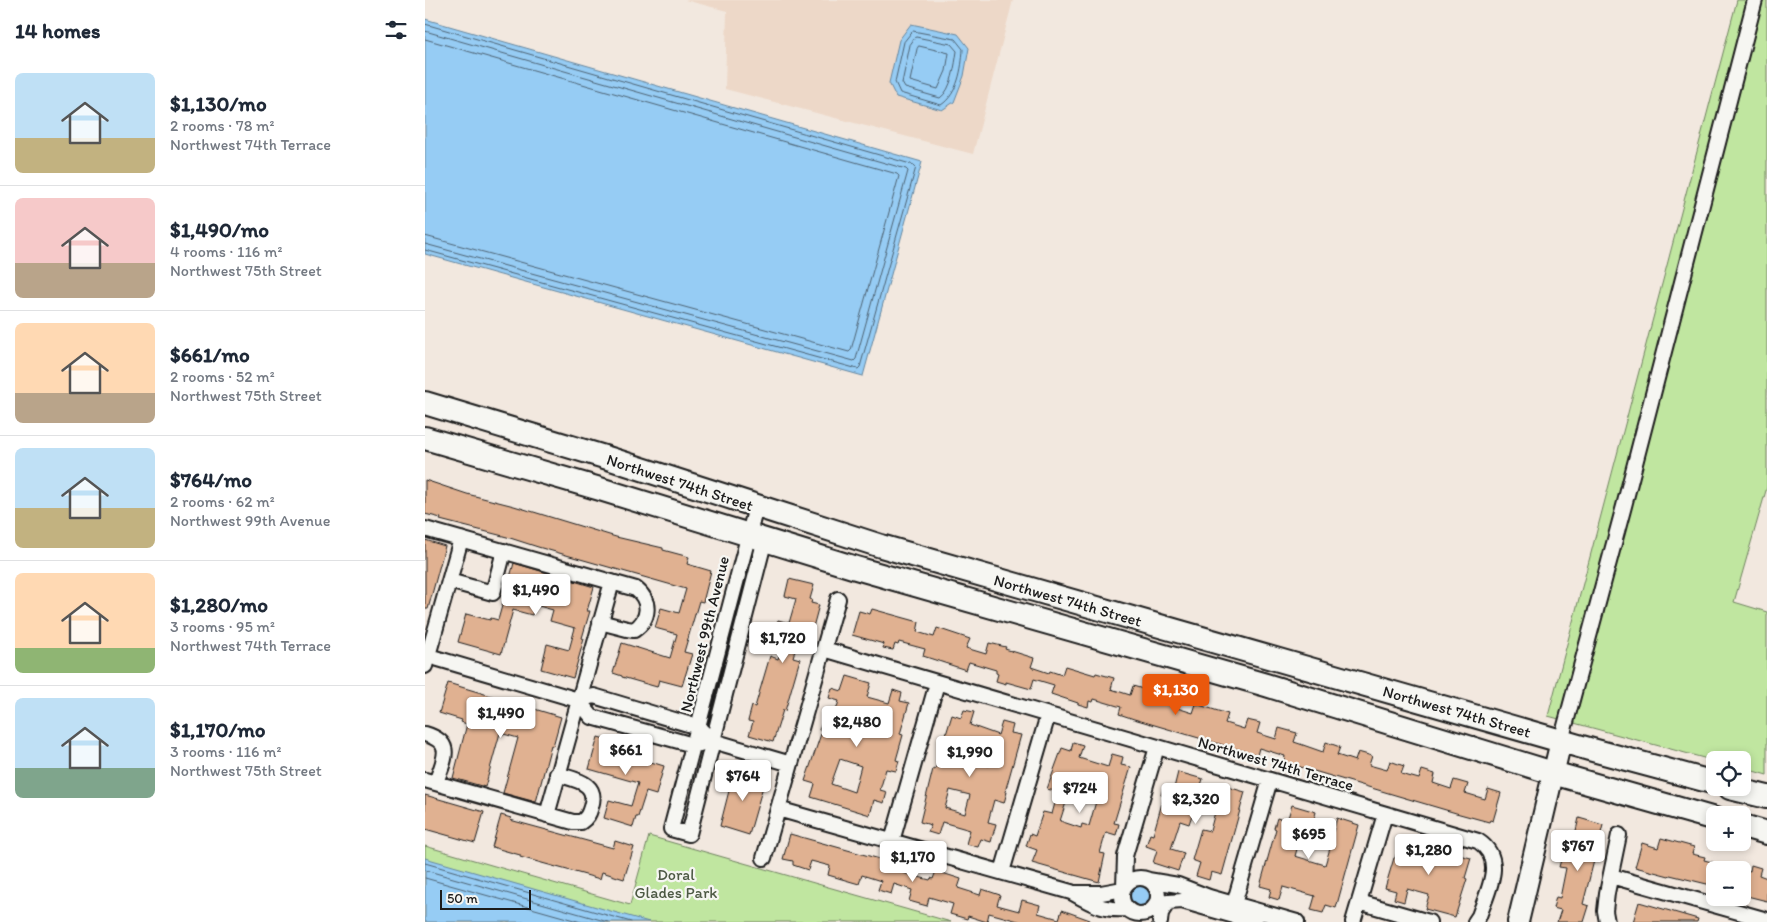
<!DOCTYPE html>
<meta charset="utf-8">
<style>
body{margin:0;font-family:Itim,sans-serif;background:#f2f2f3;color:#1f2937;height:100vh;display:flex;flex-direction:column;font-size:19px;white-space:nowrap}
*{box-sizing:border-box;margin:0}
p{font-size:16px;color:#747a83}
.icon{flex:none;width:28px;height:28px;fill:none;stroke:currentColor;stroke-width:2;stroke-linecap:round;stroke-linejoin:round}
.map{position:relative;flex:1;overflow:hidden}
.side{display:flex;flex-direction:column;background:#fff;width:425px}
.side>*{flex:none}
.buttons{position:absolute;left:1281px;top:751px;display:grid;gap:10px}
.buttons a{display:grid;place-items:center;width:45px;height:45px;border-radius:8px;background:#fff;box-shadow:0 2px 8px #0003;font-size:25px}
.scale{position:absolute;left:15px;bottom:12px;width:91px;box-sizing:border-box;padding-left:5px;border:2px solid #1c1c1c;border-top:0;font-size:14px;line-height:18px;white-space:nowrap;color:#1c1c1c;-webkit-text-stroke:4px #f6f6f2;paint-order:stroke}
.price{position:absolute;translate:-50% -42px;padding:0 11px;border-radius:5px;background:#fff;color:#222;font-size:16px;line-height:32px;filter:drop-shadow(0 1px 2px #0008)}
.price::after{content:'';position:absolute;left:50%;top:30px;width:15px;height:11px;margin-left:-8px;background:inherit;clip-path:polygon(0 0,100% 0,50% 100%)}
.price.on{background:#ea580c;color:#fff}
ul{padding:0;list-style:none}
li{display:flex;align-items:center;gap:15px;height:125px;padding:0 15px}
li+li{border-top:1px solid #e0e1e3}
li span{display:grid;place-items:center;flex:none;width:140px;height:100px;border-radius:8px;color:#555}
li>.icon{margin-inline-start:auto}
span .icon{width:60px;height:60px;fill:#fffc;stroke-width:1}
li b{font-size:21px}
h2{display:flex;justify-content:space-between;align-items:center;height:60px;padding:0 15px;font-size:21px}
main{display:flex;flex:1;min-height:0}
.map>svg:first-child{display:block}
.built{fill:#edd8c8}
.green{fill:#c0e6a0;stroke:#6e815e}
.water{fill:#96ccf4;stroke:#65869e}
.lines{fill:none;stroke-linecap:round;stroke-linejoin:round}
.shore{stroke:#4d6272;stroke-width:1}
.building{fill:#e0b191;stroke:#1c1c1c;fill-rule:evenodd}
.street-casing{stroke:#1c1c1c;stroke-width:18}
.secondary-casing{stroke:#1c1c1c;stroke-width:24}
.primary-casing{stroke:#1c1c1c;stroke-width:26}
.street{stroke:#f6f6f2;stroke-width:14}
.secondary{stroke:#f6f6f2;stroke-width:20}
.primary{stroke:#f6f6f2;stroke-width:22}
.labels{text-anchor:middle;stroke-width:4.5;stroke-linejoin:round;paint-order:stroke}
.street-label{font-size:16px;fill:#1c1c1c;stroke:#f6f6f2}
.park-label{font-size:16px;fill:#4d5944;stroke:#f6f6f2}
</style>
<main>
<section class="side">
<h2>14 homes<svg class="icon" aria-label="filters" viewBox="0 0 24 24"><path d="M4 7h16M4 17h16"/><circle cx="9" cy="7" r="2"/><circle cx="15" cy="17" r="2"/></svg></h2>
<ul>
<li><span style="background:linear-gradient(#bfe0f5 65%,#c2b280 0)"><svg class="icon" aria-label="home" viewBox="0 0 24 24"><path d="M3 11l9-7 9 7M6 9v11h12V9"/></svg></span><div><b>$1,130/mo</b><p>2 rooms · 78 m²</p><p>Northwest 74th Terrace</p></div></li>
<li><span style="background:linear-gradient(#f6c9c9 65%,#b9a48a 0)"><svg class="icon" aria-label="home" viewBox="0 0 24 24"><path d="M3 11l9-7 9 7M6 9v11h12V9"/></svg></span><div><b>$1,490/mo</b><p>4 rooms · 116 m²</p><p>Northwest 75th Street</p></div></li>
<li><span style="background:linear-gradient(#ffd9b3 70%,#b9a48a 0)"><svg class="icon" aria-label="home" viewBox="0 0 24 24"><path d="M3 11l9-7 9 7M6 9v11h12V9"/></svg></span><div><b>$661/mo</b><p>2 rooms · 52 m²</p><p>Northwest 75th Street</p></div></li>
<li><span style="background:linear-gradient(#bfe0f5 60%,#c2b280 0)"><svg class="icon" aria-label="home" viewBox="0 0 24 24"><path d="M3 11l9-7 9 7M6 9v11h12V9"/></svg></span><div><b>$764/mo</b><p>2 rooms · 62 m²</p><p>Northwest 99th Avenue</p></div></li>
<li><span style="background:linear-gradient(#ffd9b3 75%,#8fb573 0)"><svg class="icon" aria-label="home" viewBox="0 0 24 24"><path d="M3 11l9-7 9 7M6 9v11h12V9"/></svg></span><div><b>$1,280/mo</b><p>3 rooms · 95 m²</p><p>Northwest 74th Terrace</p></div></li>
<li><span style="background:linear-gradient(#bfe0f5 70%,#7fa58c 0)"><svg class="icon" aria-label="home" viewBox="0 0 24 24"><path d="M3 11l9-7 9 7M6 9v11h12V9"/></svg></span><div><b>$1,170/mo</b><p>3 rooms · 116 m²</p><p>Northwest 75th Street</p></div></li>
</ul>
</section>
<div class="map">
<svg width="1342" height="922" viewBox="0 0 1342 922">
<rect width="100%" height="100%" fill="#f2e8df"/>
<filter id="ink" filterUnits="userSpaceOnUse"><feTurbulence type="fractalNoise" baseFrequency=".02" numOctaves="2"/><feDisplacementMap in="SourceGraphic" scale="10" xChannelSelector="R" yChannelSelector="G"/><feConvolveMatrix kernelMatrix="1 2 1 2 8 2 1 2 1" color-interpolation-filters="sRGB"/></filter>
<g filter="url(#ink)">
<!-- built -->
<path class="built" d="M260 0H588L548 154 300 89 302 11Z"/>
<!-- green -->
<path class="green" d="M1312 0H1342V487L1309 602 1342 612V775L1318 768V760L1290 761 1123 716Z
M224 836 526 922H0V846L205 905Z"/>
<!-- water -->
<path class="water" d="M0 19 497 162 438 376 0 254Z
M486 24 533 34 544 48 539 76 529 102 517 110 471 97 464 83 474 40Z
M0 858 224 922H0Z
M704 895a11 11 0 1 1 22 0a11 11 0 1 1-22 0Z"/>
<g class="lines">
<!-- shore -->
<path class="shore" d="M0 24 489 165 491 167 435 367 433 369 0 250
M0 31 481 169 483 171 431 359 429 361 0 244
M488 31 530 39 538 49C537 68 533 94 516 105L475 93 470 82 479 42Z
M491 37 526 44 532 51C530 64 527 90 515 98L480 88 477 83 485 45Z
M0 39 472 174 474 176 426 350 424 352 0 236
M494 46 524 53 521 71 513 89 485 81 492 49Z
M0 863 206 922
M0 870 183 922
M0 878 156 922"/>
</g>
<!-- building -->
<path class="building" d="M0 480 42 494 89 506 191 537 238 548V550L264 557 262 564 286 571 278 602 274 601 259 652 267 654 257 686 234 680 232 687 197 677V676L188 673 197 643 245 658 252 634 230 628 236 608 254 613 261 589 113 547 82 537 15 520 16 518 0 514Z
M0 540 20 546 3 609H0Z
M89 563 169 587 162 611H165L157 638 159 639 148 678 116 669 122 644 144 650 150 628 125 621 128 610 110 605 107 615 88 610 76 654 33 642 41 614 65 620 66 618 73 620Z
M364 579 389 585 385 599 387 600 386 603 394 605 387 631 379 629 378 631 376 630 368 657 375 659 360 711 358 710 348 742 324 735 328 722 323 721 327 706 330 707 345 656 353 659 359 640 348 637 353 620 364 623 371 599 360 596Z
M447 609 494 622 492 632 509 637 512 628 545 639 541 648 561 654 564 643 581 647 580 649 609 658 606 667 624 673 625 671 637 675 640 666 670 675 671 673 689 678 686 689 705 695 708 686 738 695 752 699 749 707 768 713 771 704 790 710 803 714 800 723 819 729 822 720 835 723 832 733 851 739 854 728 872 733 869 742 878 745 898 752 901 742 915 747 912 755 930 761 933 752 947 756 944 765 962 770 965 761 979 766 976 774 994 779 997 770 1010 774 1008 783 1026 789 1029 780 1043 784 1040 793 1060 799 1063 789 1076 793 1068 821 1065 820 1064 822 1031 813 872 766 871 769H868L857 767 860 756 834 748 832 755 709 719 694 714 696 707 669 699 668 702 664 701 663 707 653 704V703L626 694 629 685 609 679 606 689 581 682V684L571 681 573 674 571 673V670L544 662 541 670 498 656 500 649 474 642 473 645 470 644 468 650 458 648 459 644 427 635 434 611 445 614Z
M422 676 446 683 442 697 464 703 468 690 477 693 475 701 484 703 475 734 478 735 471 760 474 761 471 771 461 769 455 790 462 792 459 803 449 800 445 815 386 797 390 784 380 781 397 731 394 730 398 720 407 723 414 701 404 698 407 688 417 691ZM438 710 460 717 455 734 433 728ZM415 759 436 766 429 792 406 784Z
M23 683 136 717 128 746 126 745 111 802 78 793 93 738 75 733 60 787 28 778 42 724 36 722 37 720 14 713Z
M539 710 549 712 545 725 573 735 577 722 588 725 586 733 596 735 580 792H582L579 803 569 800 563 822 571 824 566 842 556 839 553 847 541 844 545 830 517 822 513 835 503 832 506 825 495 822 508 769 510 770 527 715 536 718ZM552 743 569 747 564 766 546 761ZM525 790 545 795 540 814 520 808Z
M173 737 219 750 216 759 239 766 231 795 221 792 213 817H211L208 827 179 818 184 800 206 806 213 783 164 769Z
M648 742 658 745 654 758 683 767 687 754 698 757 696 765 706 767 689 823 694 824 691 835 681 832 675 853 680 854 674 882 607 863 612 850 601 846 605 834 610 836 618 812 627 814 633 792 622 789 637 748 646 751ZM645 790 672 798 664 826 657 824 656 828 635 821Z
M315 768 341 776 324 835 295 826 307 779 312 780Z
M753 772 778 779 774 791 792 796 796 785 820 792 797 875 786 872 784 880 771 876 775 863 767 860 776 829 785 831 790 812 770 806 764 824 755 821 746 849 759 853 753 871 728 863 732 850 721 846 725 834 728 835 739 796 736 795 739 785 749 788Z
M0 795 59 812 50 843 0 829Z
M867 805 891 812 886 831 878 828 870 856 900 865 906 845 897 843 901 830 908 832 912 818 934 825 911 908 901 905 898 913 886 910 890 896 858 887 854 900 844 897 846 889 835 886 851 829 849 828 852 818 862 821Z
M76 815 86 818 85 820 188 848 190 841 209 847 199 879 177 872 175 879 95 857V855L67 847Z
M1154 818 1178 825 1158 904 1164 906 1159 922H1132L1136 910 1128 908 1131 897 1135 898 1141 868 1134 867 1141 841 1148 843Z
M365 834 480 866 478 873 505 880 506 878 508 879 511 871 536 879 533 888 555 895 557 889 575 895 572 905 594 911 597 900 615 905 613 913 634 919 637 910 665 920V922H597L564 913 562 922 543 916 542 919 525 914 528 904 504 897 502 906 484 901 487 890 469 884 466 894 453 890 456 881 437 875 434 884 403 875 405 866 386 861 383 870 368 865V861L358 859Z
M977 837 1017 851 1046 858 1040 878 1042 879 1030 917 1000 909 1004 895 982 889 979 902 969 899 971 891 960 888 969 858H970Z
M1236 838 1269 847 1267 854 1280 857 1279 860 1291 863 1286 885 1245 875 1244 876 1210 867 1217 843 1233 848Z
M1326 865 1336 868 1334 875 1342 878V901L1318 895V869L1325 871Z
M1214 902 1273 919 1272 922H1208Z"/>
<g class="lines">
<!-- street casing -->
<g class="street-casing">
<path id="street" d="M331 507 246 829 264 834 340 539
M0 529 211 589C226 601 225 619 209 630L202 629 175 622
M24 581 68 593 79 551
M399 649 1053 841C1081 859 1063 890 1054 916L1050 922
M0 655 153 700 167 717 268 745 275 744
M0 666 36 539
M153 700 169 696 273 727 288 741 366 764
M0 734C31 743 18 760 11 783
M1136 741 1199 506 1330 0
M0 780 148 822H156C162 818 164 814 166 807 174 782 150 780 132 774
M353 809 646 892C667 904 678 911 702 909
M122 815 187 582
M467 841 512 683
M339 858 413 599
M577 872 623 715
M1186 876 1342 920
M697 896a18 18 0 1 1 36 0a18 18 0 1 1-36 0Z
M723 880 753 885 784 897 872 922
M699 887 700 856 732 747
M649 893H676L698 889
M934 902 1004 922
M731 903 757 901 830 922
M809 904 845 780
M735 922 736 913 743 902
M928 922 960 814
M1182 922 1180 911 1182 893 1194 835"/>
</g>
<!-- secondary casing -->
<g class="secondary-casing">
<path id="secondary" d="M1093 922 1136 741"/>
</g>
<!-- primary casing -->
<g class="primary-casing">
<path id="primary" d="M0 403 186 459 456 546 1164 749 1290 783
M0 438 175 489 431 568 841 685 1128 773 1290 819
M1305 788 1342 797
M1318 826 1342 833"/>
</g>
<!-- street -->
<use href="#street" class="street"/>
<!-- secondary -->
<use href="#secondary" class="secondary"/>
<!-- primary -->
<use href="#primary" class="primary"/>
</g>
</g>
<g class="labels">
<!-- street labels -->
<g class="street-label">
<text transform="translate(255 482) rotate(18)" y="6">Northwest 74th Street</text>
<text transform="translate(643 600) rotate(16)" y="6">Northwest 74th Street</text>
<text transform="translate(279 634) rotate(-76)" y="6">Northwest 99th Avenue</text>
<text transform="translate(1032 711) rotate(16)" y="6">Northwest 74th Street</text>
<text transform="translate(851 763) rotate(16)" y="6">Northwest 74th Terrace</text>
</g>
<!-- park labels -->
<g class="park-label">
<text x="251" y="880">Doral<tspan x="251" dy="18">Glades Park</tspan></text>
</g>
</g>
</svg>
<div class="buttons">
<a><svg class="icon" aria-label="locate" viewBox="0 0 24 24"><circle cx="12" cy="12" r="6"/><path d="M12 2v4M12 18v4M2 12h4M18 12h4"/></svg></a>
<a>+</a>
<a>−</a>
</div>
<div class="scale">50 m</div>
<b class="price" style="left:111px;top:616px">$1,490</b>
<b class="price" style="left:358px;top:664px">$1,720</b>
<b class="price on" style="left:751px;top:716px">$1,130</b>
<b class="price" style="left:76px;top:739px">$1,490</b>
<b class="price" style="left:432px;top:748px">$2,480</b>
<b class="price" style="left:201px;top:776px">$661</b>
<b class="price" style="left:545px;top:778px">$1,990</b>
<b class="price" style="left:318px;top:802px">$764</b>
<b class="price" style="left:655px;top:814px">$724</b>
<b class="price" style="left:771px;top:825px">$2,320</b>
<b class="price" style="left:884px;top:860px">$695</b>
<b class="price" style="left:1153px;top:872px">$767</b>
<b class="price" style="left:1004px;top:876px">$1,280</b>
<b class="price" style="left:488px;top:883px">$1,170</b>
</div>
</main>
